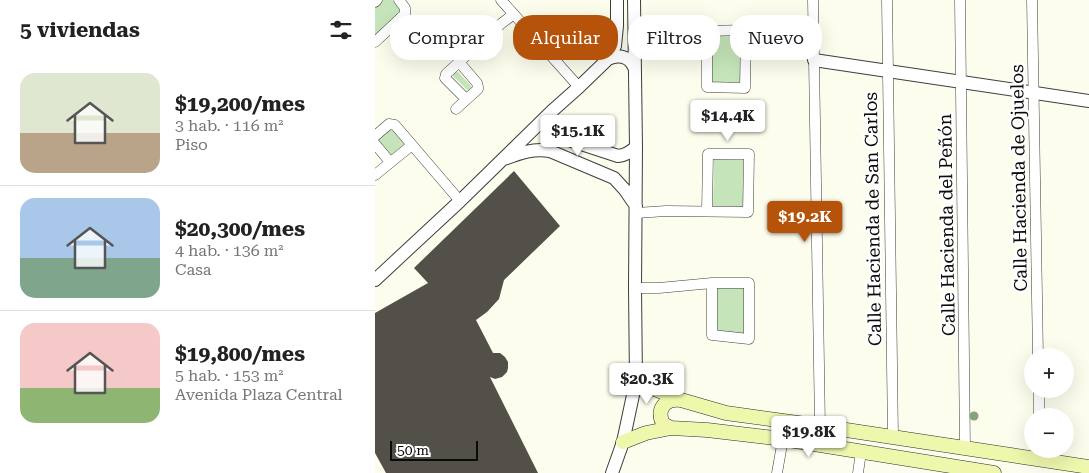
<!DOCTYPE html>
<html lang="es">
<meta charset="utf-8">
<style>
body{margin:0;font-family:"Roboto Serif",serif;background:#f6f6f6;color:#222;height:100vh;display:flex;flex-direction:column;font-size:19px;white-space:nowrap}
*{box-sizing:border-box;margin:0}
p{font-size:16px;color:#767676}
.icon{flex:none;width:28px;height:28px;fill:none;stroke:currentColor;stroke-width:2;stroke-linecap:round;stroke-linejoin:round}
.map{position:relative;flex:1;overflow:hidden}
.side{display:flex;flex-direction:column;background:#fff;width:375px}
.side>*{flex:none}
.banner{position:absolute;left:15px;top:15px;width:475px;height:45px;display:flex;gap:10px}
.buttons{position:absolute;left:649px;top:348px;display:grid;gap:10px}
.buttons a{display:grid;place-items:center;width:50px;height:50px;border-radius:50%;background:#fff;box-shadow:0 5px 20px #0002;font-size:25px}
.scale{position:absolute;left:15px;bottom:12px;width:88px;box-sizing:border-box;padding-left:5px;border:2px solid #0b0b0b;border-top:0;font-size:14px;line-height:18px;white-space:nowrap;color:#0b0b0b;-webkit-text-stroke:4px #fff;paint-order:stroke}
.price{position:absolute;translate:-50% -42px;padding:0 11px;border-radius:5px;background:#fff;color:#222;font-size:16px;line-height:32px;filter:drop-shadow(0 1px 2px #0008)}
.price::after{content:'';position:absolute;left:50%;top:30px;width:15px;height:11px;margin-left:-8px;background:inherit;clip-path:polygon(0 0,100% 0,50% 100%)}
.price.on{background:#b45309;color:#fff}
ul{padding:0;list-style:none}
li{display:flex;align-items:center;gap:15px;height:125px;padding:0 20px}
li+li{border-top:1px solid #e0e0e0}
li span{display:grid;place-items:center;flex:none;width:140px;height:100px;border-radius:15px;color:#555}
li>.icon{margin-inline-start:auto}
span .icon{width:60px;height:60px;fill:#fffc;stroke-width:1}
li b{font-size:21px}
h2{display:flex;justify-content:space-between;align-items:center;height:60px;padding:0 20px;font-size:21px}
.tag{padding:0 18px;border-radius:20px;background:#fff;box-shadow:0 5px 20px #0002;font-size:18px;line-height:45px}
.tag.on{background:#b45309;color:#fff}
main{display:flex;flex:1;min-height:0}
.map>svg:first-child{display:block}
.green{fill:#c5e4b9}
.building{fill:#534f49}
.lines{fill:none;stroke-linecap:round;stroke-linejoin:round}
.minor-casing{stroke:#3e3e3e;stroke-width:11}
.tertiary-casing{stroke:#3e3e3e;stroke-width:14}
.secondary-casing{stroke:#2d2d2d;stroke-width:15}
.minor{stroke:#fff;stroke-width:10}
.tertiary{stroke:#fff;stroke-width:12}
.secondary{stroke:#eef7ac;stroke-width:14}
.tree{fill:#84a47e}
.labels{text-anchor:middle;stroke-width:5;stroke-linejoin:round;paint-order:stroke}
.street-label{font-size:18px;fill:#0b0b0b;stroke:#fff}
</style>
<main>
<section class="side">
<h2>5 viviendas<svg class="icon" aria-label="filters" viewBox="0 0 24 24"><path d="M4 7h16M4 17h16"/><circle cx="9" cy="7" r="2"/><circle cx="15" cy="17" r="2"/></svg></h2>
<ul>
<li><span style="background:linear-gradient(#dfe7d0 60%,#b9a48a 0)"><svg class="icon" aria-label="home" viewBox="0 0 24 24"><path d="M3 11l9-7 9 7M6 9v11h12V9"/></svg></span><div><b>$19,200/mes</b><p>3 hab. · 116 m²</p><p>Piso</p></div></li>
<li><span style="background:linear-gradient(#a9c7e8 60%,#7fa58c 0)"><svg class="icon" aria-label="home" viewBox="0 0 24 24"><path d="M3 11l9-7 9 7M6 9v11h12V9"/></svg></span><div><b>$20,300/mes</b><p>4 hab. · 136 m²</p><p>Casa</p></div></li>
<li><span style="background:linear-gradient(#f6c9c9 65%,#8fb573 0)"><svg class="icon" aria-label="home" viewBox="0 0 24 24"><path d="M3 11l9-7 9 7M6 9v11h12V9"/></svg></span><div><b>$19,800/mes</b><p>5 hab. · 153 m²</p><p>Avenida Plaza Central</p></div></li>
</ul>
</section>
<div class="map">
<svg width="714" height="473" viewBox="0 0 714 473">
<rect width="100%" height="100%" fill="#fcfdec"/>
<!-- green -->
<path class="green" d="M5 0H17L27 10 0 35V5Z
M337 34 367 35 366 82H337Z
M83 72 97 87 96 90 93 91 78 76 79 73Z
M18 126 31 143 15 156 1 139Z
M339 159 368 160V207L338 206Z
M341 287H371L370 336 341 332Z"/>
<!-- building -->
<path class="building" d="M139 171 185 226 129 280 124 299 112 312 101 320 118 353H125L130 357 133 362V368L132 372 127 377 120 379 115 377 163 473H11L0 453V313L53 283 39 268Z"/>
<g class="lines">
<!-- minor casing -->
<g class="minor-casing">
<path id="minor" d="M126 0 204 87
M438 0 445 426
M512 0 518 437
M585 0 590 449
M657 0 663 356
M0 2 2 0
M259 34 332 31 371 30 370 88 332 87V31
M0 42 30 14V8L24 0
M91 99 70 78 71 74 127 23 139 14
M81 109 103 89V87L102 83 84 62
M0 136 14 124 20 125 85 201
M0 144 15 162
M0 175 37 145
M261 213 291 211 373 212 374 154H333L332 211
M260 288H284L337 283H374V339L337 335V283
M664 389V416
M664 449 665 459
M402 473 408 439
M483 473 486 452"/>
</g>
<!-- tertiary casing -->
<g class="tertiary-casing">
<path id="tertiary" d="M233 59C243 54 254 56 259 67
M439 60 714 101
M177 111 175 120V128L185 137 243 156C251 155 255 152 261 147
M129 159C145 153 159 148 175 151L239 178 250 190 261 206
M0 280 85 201 177 111 204 87 233 59 240 46 242 26V0
M237 473 248 442 261 381 260 288 261 147 259 0"/>
</g>
<!-- secondary casing -->
<g class="secondary-casing">
<path id="secondary" d="M261 381 306 400 351 413 445 426 714 467
M296 428 288 424C281 409 290 398 306 400
M248 442 271 433 296 428 332 430 408 439 619 473"/>
</g>
<!-- minor -->
<use href="#minor" class="minor"/>
<!-- tertiary -->
<use href="#tertiary" class="tertiary"/>
<!-- secondary -->
<use href="#secondary" class="secondary"/>
</g>
<!-- trees -->
<circle class="tree" cx="599" cy="416" r="4.5"/>
<g class="labels">
<!-- street labels -->
<g class="street-label">
<text transform="translate(644 178) rotate(-91)" y="6">Calle Hacienda de Ojuelos</text>
<text transform="translate(498 219) rotate(-91)" y="6">Calle Hacienda de San Carlos</text>
<text transform="translate(572 225) rotate(-91)" y="6">Calle Hacienda del Peñón</text>
</g>
</g>
</svg>
<div class="buttons">
<a>+</a>
<a>−</a>
</div>
<div class="scale">50 m</div>
<b class="price" style="left:353px;top:142px">$14.4K</b>
<b class="price" style="left:203px;top:157px">$15.1K</b>
<b class="price on" style="left:430px;top:243px">$19.2K</b>
<b class="price" style="left:272px;top:405px">$20.3K</b>
<b class="price" style="left:434px;top:458px">$19.8K</b>
<div class="banner">
<a class="tag">Comprar</a>
<a class="tag on">Alquilar</a>
<a class="tag">Filtros</a>
<a class="tag">Nuevo</a>
</div>
</div>
</main>
